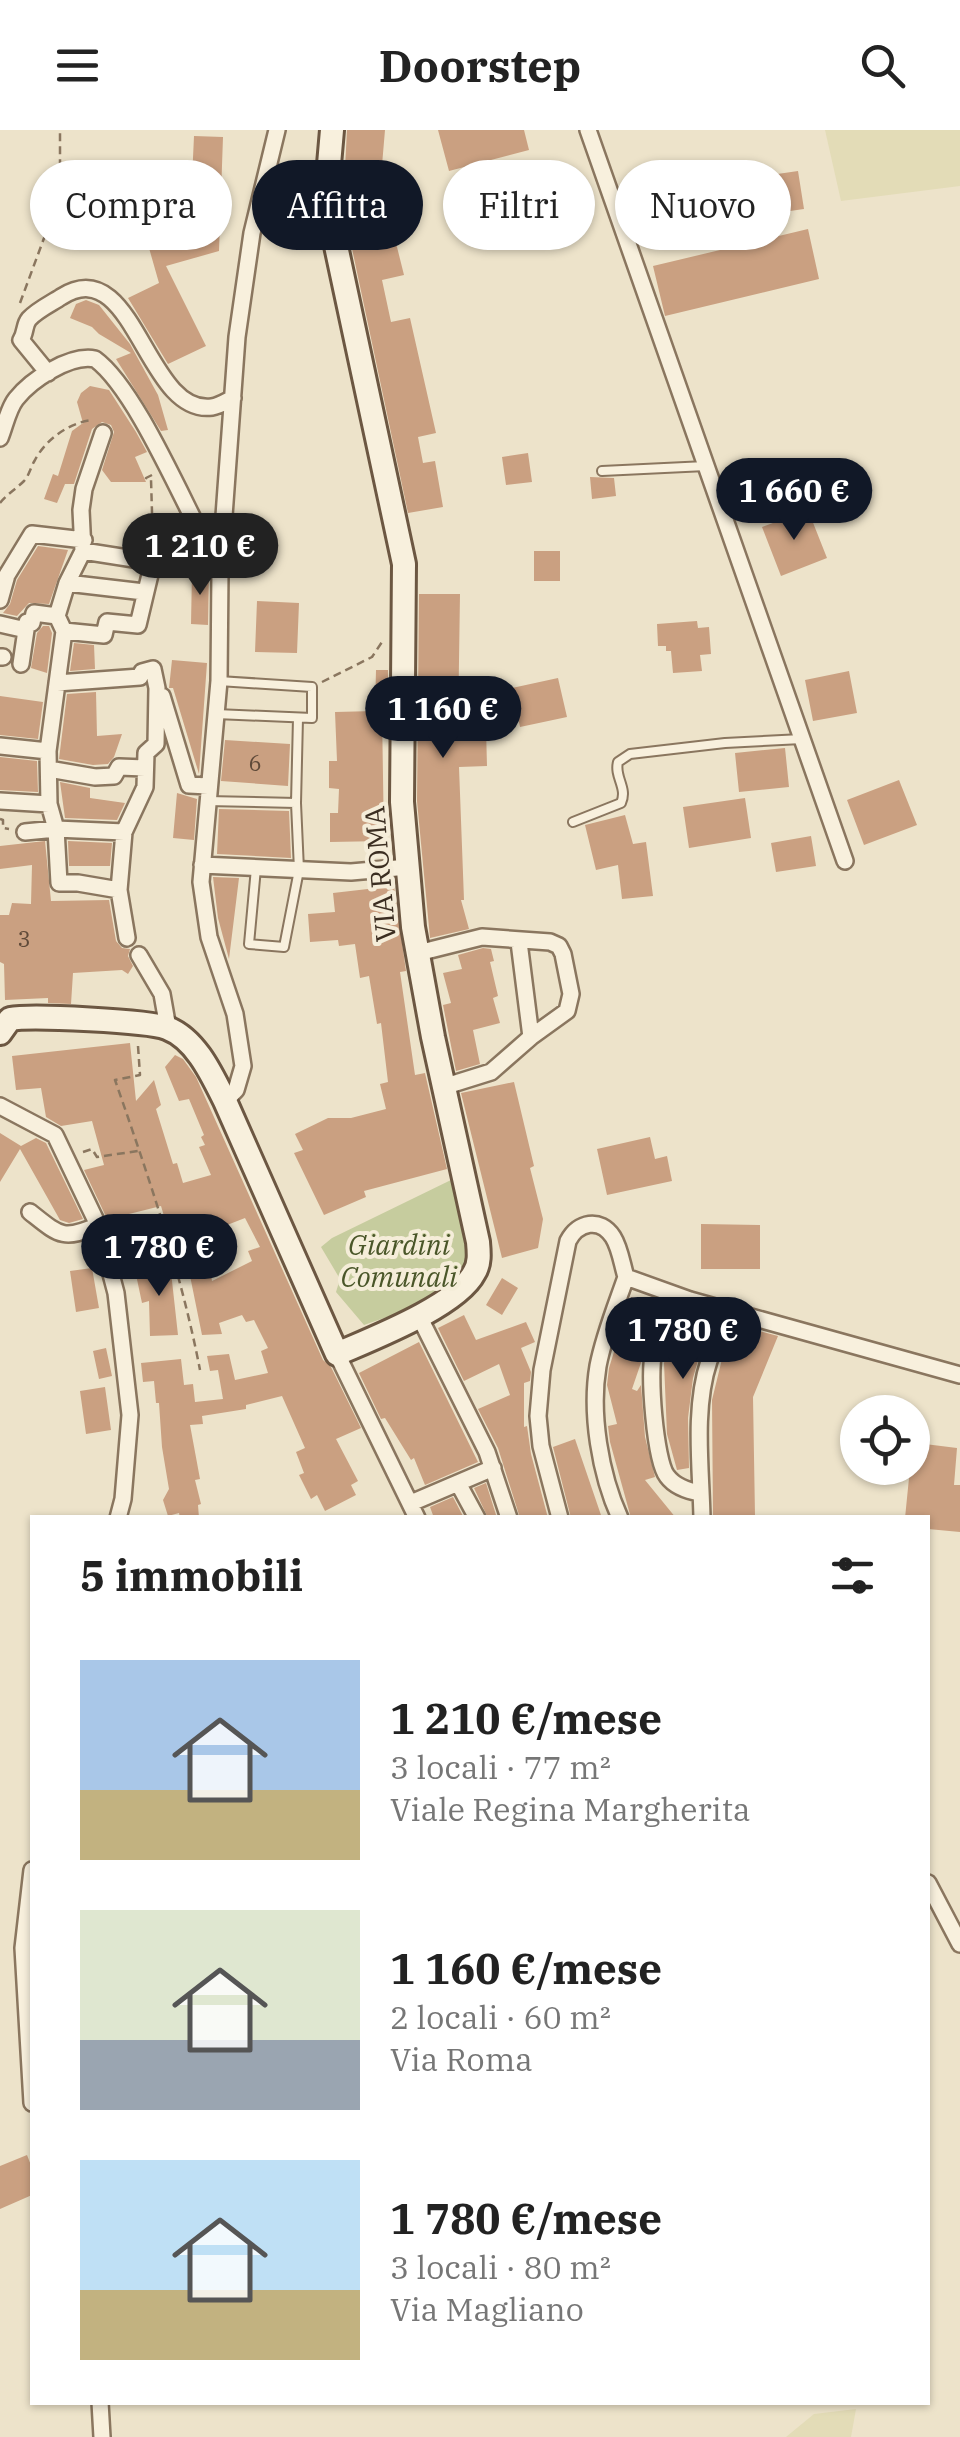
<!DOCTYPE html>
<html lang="it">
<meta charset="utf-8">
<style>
body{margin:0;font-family:"IBM Plex Serif",serif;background:#f6f6f6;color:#222;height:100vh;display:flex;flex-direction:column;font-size:38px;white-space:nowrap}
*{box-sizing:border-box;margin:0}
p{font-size:32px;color:#767676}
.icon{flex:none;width:55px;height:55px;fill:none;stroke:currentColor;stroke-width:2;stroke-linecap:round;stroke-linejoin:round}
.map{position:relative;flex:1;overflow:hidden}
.drawer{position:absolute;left:30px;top:1385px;width:900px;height:890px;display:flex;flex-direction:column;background:#fff;border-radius:0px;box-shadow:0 2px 8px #0004}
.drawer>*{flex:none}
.hud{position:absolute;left:30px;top:30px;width:900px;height:90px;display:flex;gap:20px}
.tools{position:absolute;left:840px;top:1265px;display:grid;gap:20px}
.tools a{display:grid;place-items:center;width:90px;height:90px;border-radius:50%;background:#fff;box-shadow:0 2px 8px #0004;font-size:50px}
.price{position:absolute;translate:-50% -85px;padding:0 22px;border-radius:35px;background:#111827;color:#fff;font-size:32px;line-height:65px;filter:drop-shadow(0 2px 5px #0008)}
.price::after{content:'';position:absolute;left:50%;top:60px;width:30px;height:22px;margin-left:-15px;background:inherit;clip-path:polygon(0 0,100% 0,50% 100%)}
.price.active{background:#222;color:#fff}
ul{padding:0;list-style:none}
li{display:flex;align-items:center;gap:30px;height:250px;padding:0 50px}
li span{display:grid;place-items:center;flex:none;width:280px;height:200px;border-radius:0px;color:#555}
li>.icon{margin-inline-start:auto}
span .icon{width:120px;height:120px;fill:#fffc;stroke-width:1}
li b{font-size:42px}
h2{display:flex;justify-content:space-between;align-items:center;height:120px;padding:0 50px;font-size:42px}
.pill{padding:0 35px;border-radius:45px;background:#fff;box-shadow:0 2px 8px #0004;font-size:35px;line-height:90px}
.pill.active{background:#111827;color:#fff}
header{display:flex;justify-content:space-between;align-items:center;height:130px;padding:0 50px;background:#fff;font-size:45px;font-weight:700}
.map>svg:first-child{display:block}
.farmland{fill:#e3dcb7}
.green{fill:#c6cc9e}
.building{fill:#caa081;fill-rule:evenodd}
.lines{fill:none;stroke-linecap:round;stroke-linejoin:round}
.lane-casing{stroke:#8a765f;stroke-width:12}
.street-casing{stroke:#8a765f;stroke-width:20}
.secondary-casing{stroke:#6c5742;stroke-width:28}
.path{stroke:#8a765f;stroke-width:2.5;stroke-dasharray:8 5;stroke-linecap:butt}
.lane{stroke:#f8f0dd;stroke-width:8}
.street{stroke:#f8f0dd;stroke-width:15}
.secondary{stroke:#f8f0dd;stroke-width:22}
.labels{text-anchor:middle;stroke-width:8;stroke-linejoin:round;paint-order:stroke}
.number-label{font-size:22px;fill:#5f4a39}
.street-label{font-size:28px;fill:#3b2e21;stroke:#f5edd9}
.park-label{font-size:28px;font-style:italic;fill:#4a5629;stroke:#f5edd9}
</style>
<header><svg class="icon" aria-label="menu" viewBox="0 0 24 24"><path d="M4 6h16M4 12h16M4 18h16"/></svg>Doorstep<svg class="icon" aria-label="search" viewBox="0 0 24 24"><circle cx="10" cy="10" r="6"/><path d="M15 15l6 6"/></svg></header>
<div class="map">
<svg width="960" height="2307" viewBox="0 0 960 2307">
<rect width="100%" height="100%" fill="#ede3ca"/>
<!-- farmland -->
<path class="farmland" d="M825 0H960V56L841 71Z
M856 2279 851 2307H786L814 2284Z"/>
<!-- green -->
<path class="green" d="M451 1050 466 1120 463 1145 424 1174 364 1195 336 1162 340 1149 321 1117 332 1108Z"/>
<!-- building -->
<path class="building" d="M347 0H385L381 47 370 46 378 106 393 101 404 145 382 150 391 192 410 188 436 303 418 307 423 333 435 331 443 377 408 383 343 76Z
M438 0H524L529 20 449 41Z
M194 6 223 7 219 121 166 136 206 216 168 234 128 168 159 153 145 104 190 93Z
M798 41 804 79 665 99 659 61Z
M808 99 819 149 665 186 653 136Z
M86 170 99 175 130 214 158 265 168 300 161 301 116 229 131 223 99 204 92 197 70 188 76 174Z
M90 256 109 260 136 302 147 322 135 327 146 352H111L102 340 114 302 111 295 102 292 92 299 74 354H65L57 373 44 369 53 344 58 346 72 301 83 293 77 272 81 263Z
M528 323 532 352 506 355 502 327Z
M590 347 614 348 616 366 592 369Z
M808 380 827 428 781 446 762 397Z
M38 416 68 420 49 474 29 473 17 486 3 483 10 474 17 450Z
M534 421H560V451H534Z
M192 442 209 443 208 495 191 494Z
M419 464H460L458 598H486L487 636 459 637 464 770H461L469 799 430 808 417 671Z
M257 471 299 473 297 523 255 522Z
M697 491 698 498 709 497 711 524 700 525 702 541 673 543 671 521H666V516H658L657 494Z
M43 496H49L52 503 47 543 31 538 37 503Z
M74 513 94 515 95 539 70 541Z
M172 530 207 533 199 644 173 558H169Z
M376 540H388V582H382L384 711 330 712V683H338L339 659 329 658V631H337L335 582 375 581Z
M849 541 857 583 813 591 805 550Z
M558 548 567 587 520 597 512 558Z
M96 562 97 606 122 604 114 627 108 634 93 635 59 629 67 564Z
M0 566 43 572 38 609 0 605Z
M225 610 290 614 288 656 221 651Z
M785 618 789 657 739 662 735 623Z
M0 627 37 631 38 662 0 660Z
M899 650 917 695 864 715 847 670Z
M60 652 90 658V668L125 673 117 690 65 688Z
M177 663 197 669 194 710 173 708Z
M745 668 751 708 689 718 683 677Z
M219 679 289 681 291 728 217 724Z
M625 685 633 714 646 712 653 766 622 769 618 735 596 740 585 695Z
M811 706 816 736 776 742 771 713Z
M45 711 51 771 109 770 116 811 122 818 130 819 128 826 133 836 128 844 122 840 73 843 71 874 48 873V868L5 870 4 834 0 832V785H9L12 773 31 774 32 735 0 739V716Z
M68 711 112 713 110 736H69Z
M213 747 239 748 229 829 218 788Z
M394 756 406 841 400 842 415 945 425 943 447 1039 364 1061 366 1067 324 1085 294 1023 303 1020 295 1004 328 988H351L386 979 380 954 388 952 381 893 377 894 369 846 360 848 355 814 339 816 338 810 310 812 308 784 335 782 333 763Z
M483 818 491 819 494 831 490 832 498 866 493 868 500 893 473 900 480 934 456 941 443 875 451 873 443 843 462 839 458 825Z
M130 913 136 971 154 950 161 975 156 979 173 1034 177 1033 183 1053 211 1045 199 1017 205 1015 201 1007 204 1005 189 969 179 971 165 937 175 925 183 929 196 947 323 1230 331 1237 361 1298 336 1309 358 1351 351 1355 356 1365 325 1381 317 1365 311 1369 299 1345 304 1343 296 1322 305 1318 282 1266 246 1275V1279L202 1286 203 1294 190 1295 200 1349 195 1350 201 1374 198 1375 199 1388H180L179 1383 168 1386 163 1370 169 1359 162 1317 159 1273H156L154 1251 143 1252 141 1233 181 1229 184 1255 193 1254 195 1272 223 1269 218 1240 210 1241 207 1226 229 1224 235 1250 268 1243 261 1221 268 1218 254 1190 246 1192 242 1185 219 1193 222 1204 202 1205 187 1131 178 1133 161 1076 121 1086 123 1092 110 1095 84 1040 104 1035 92 991 61 996 46 987 41 958 16 960 12 926ZM245 1088 260 1117 248 1121 252 1131 212 1151 204 1104Z
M514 952 534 1036 530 1038 543 1089 538 1118 502 1128 461 963Z
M0 1003 21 1016 36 1008 46 1013 83 1089 69 1093 60 1090 20 1019 0 1052Z
M650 1007 655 1029 667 1026 672 1051 607 1065 597 1019Z
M701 1094 760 1095V1139H701Z
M170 1133 178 1205 150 1206 149 1171 142 1173 135 1140Z
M92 1138 99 1178 76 1182 70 1141Z
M502 1148 518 1158 502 1185 486 1175Z
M631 1167 660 1177 632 1259 637 1261 641 1255 645 1307 655 1347 645 1350 676 1388H631L610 1312 608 1296 617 1294 607 1255 609 1238Z
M694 1183 718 1189 701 1220 693 1248 688 1288 689 1338 677 1340 667 1304 664 1233 670 1213Z
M464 1185 476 1210 526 1192 535 1212 521 1218 531 1242 530 1251 524 1253V1297L527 1296 531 1324 548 1388H520L498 1318 478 1279 510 1265 499 1234 464 1251 438 1198Z
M740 1196 778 1206 753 1267 755 1386 713 1387 712 1270 722 1229Z
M419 1212 478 1332 425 1355 414 1328 411 1330 385 1288 381 1289 359 1243Z
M106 1218 112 1246 99 1249 93 1221Z
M105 1257 111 1300 86 1304 80 1261Z
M575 1309 602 1388H571L553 1317Z
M917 1313 957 1318 954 1355H960V1402L928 1399V1388H905L910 1338 915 1337Z
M486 1353 497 1388H488L474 1358Z
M453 1367 464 1388H434L430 1377Z
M27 2025 32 2038V2065L0 2079V2036Z"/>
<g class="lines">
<!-- lane casing -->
<g class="lane-casing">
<path id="lane" d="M602 341 706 336
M216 584 312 588V557L219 551
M207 671 296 673 299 740 284 817 249 814 256 738
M296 673 298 588
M573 692 621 673C628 658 614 647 618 632L630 624 725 613 802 609"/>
</g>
<!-- street casing -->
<g class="street-casing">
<path id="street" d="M588 0 845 731
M48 243 21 210C26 202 24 195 29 189 37 180 52 173 61 167 135 120 145 286 212 277 219 276 227 271 233 268
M103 303 84 359 81 380 83 421 67 453 57 486 64 501 48 621 49 674 56 699 59 753H78L119 760 127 808
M0 308C5 296 8 279 16 269 31 250 70 224 95 229 139 261 189 388 220 440
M67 453 144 462
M0 470 7 445 32 404 84 410
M0 494 26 500 27 492 32 493 34 483 57 486
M64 501 104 505 107 492 138 495 153 432 83 421
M0 527H3
M21 534 26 500
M57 553 140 547 142 542 153 539 157 558 156 614 146 623 145 657 124 702 119 760
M162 566 189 655 208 656
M0 616 48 621
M49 639 95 647 114 646 119 637 145 638
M0 671 49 674
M25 702 56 699 124 702
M202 735 351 742 408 737
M519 812 531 907
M418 823 482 807 550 812 559 816 563 824 571 864 567 881 531 907 491 942 443 957
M139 825 162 864 168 898
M225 971 236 960 243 936 235 884 209 807 201 752 219 551 220 441 237 207 252 103 277 0
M0 976 55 1005 98 1095 116 1163 130 1285 123 1369 118 1388
M30 1082C59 1105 63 1111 98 1095
M690 1170C677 1186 661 1202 654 1222 648 1241 655 1331 667 1346 675 1357 688 1361 701 1363
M419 1186 487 1322 509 1388
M337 1224 417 1388
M458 1353 477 1388
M411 1373 493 1338
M560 1388 541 1316 538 1286 542 1240 568 1111C578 1092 600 1087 613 1107 620 1118 622 1134 626 1147L690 1170 960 1245
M620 1388C600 1344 590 1283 598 1236 604 1205 616 1176 626 1147
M702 1388C701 1338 693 1279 709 1231 715 1213 726 1198 735 1182
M32 1740 23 1818 32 1973
M928 1753 960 1814
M100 2272 102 2307"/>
</g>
<!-- secondary casing -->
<g class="secondary-casing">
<path id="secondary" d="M0 903 10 889C32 885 148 891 167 898 196 909 212 945 225 971L337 1224C371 1209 457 1176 474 1143 480 1134 479 1123 478 1112L433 907 413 797 402 672 404 434 326 69 332 0"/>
</g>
<!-- path -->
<path class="path" d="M20 173 60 65V0
M152 345 146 348 151 349 153 415
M0 373C7 364 16 359 24 351 29 346 31 336 35 330 46 309 70 292 93 290
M322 552 372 527 384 509
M0 689 3 690V698L9 699
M138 916 140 945 115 950C148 1045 181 1141 200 1240
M83 1022 92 1019 97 1027 138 1021"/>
<!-- lane -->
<use href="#lane" class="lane"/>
<!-- street -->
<use href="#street" class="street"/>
<!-- secondary -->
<use href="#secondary" class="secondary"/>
</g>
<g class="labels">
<!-- number labels -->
<g class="number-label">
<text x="255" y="641">6</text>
<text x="24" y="817">3</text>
</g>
<!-- street labels -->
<g class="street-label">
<text transform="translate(380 744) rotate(-95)" y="10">VIA ROMA</text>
</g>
<!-- park labels -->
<g class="park-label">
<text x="399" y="1125">Giardini<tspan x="399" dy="32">Comunali</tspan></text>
</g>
</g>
</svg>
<div class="tools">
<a><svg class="icon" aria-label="locate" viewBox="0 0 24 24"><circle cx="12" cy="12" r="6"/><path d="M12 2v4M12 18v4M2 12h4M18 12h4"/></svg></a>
</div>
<b class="price" style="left:794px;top:413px">1 660 €</b>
<b class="price active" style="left:200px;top:468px">1 210 €</b>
<b class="price" style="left:443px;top:631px">1 160 €</b>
<b class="price" style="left:159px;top:1169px">1 780 €</b>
<b class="price" style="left:683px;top:1252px">1 780 €</b>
<div class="hud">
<a class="pill">Compra</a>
<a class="pill active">Affitta</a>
<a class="pill">Filtri</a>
<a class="pill">Nuovo</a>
</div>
<section class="drawer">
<h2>5 immobili<svg class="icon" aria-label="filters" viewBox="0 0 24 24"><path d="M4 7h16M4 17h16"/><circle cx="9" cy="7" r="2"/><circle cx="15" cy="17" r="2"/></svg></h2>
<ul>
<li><span style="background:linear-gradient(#a9c7e8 65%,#c2b280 0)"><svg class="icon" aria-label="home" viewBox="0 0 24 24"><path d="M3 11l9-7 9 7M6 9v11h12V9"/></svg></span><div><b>1 210 €/mese</b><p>3 locali · 77 m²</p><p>Viale Regina Margherita</p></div></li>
<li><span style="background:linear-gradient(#dfe7d0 65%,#9aa5b1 0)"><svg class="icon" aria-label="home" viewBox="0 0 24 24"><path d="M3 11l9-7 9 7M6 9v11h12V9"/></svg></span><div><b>1 160 €/mese</b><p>2 locali · 60 m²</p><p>Via Roma</p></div></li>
<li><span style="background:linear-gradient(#bfe0f5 65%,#c2b280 0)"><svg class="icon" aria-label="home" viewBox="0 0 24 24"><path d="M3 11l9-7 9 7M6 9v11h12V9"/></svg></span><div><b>1 780 €/mese</b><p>3 locali · 80 m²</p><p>Via Magliano</p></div></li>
</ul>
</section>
</div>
